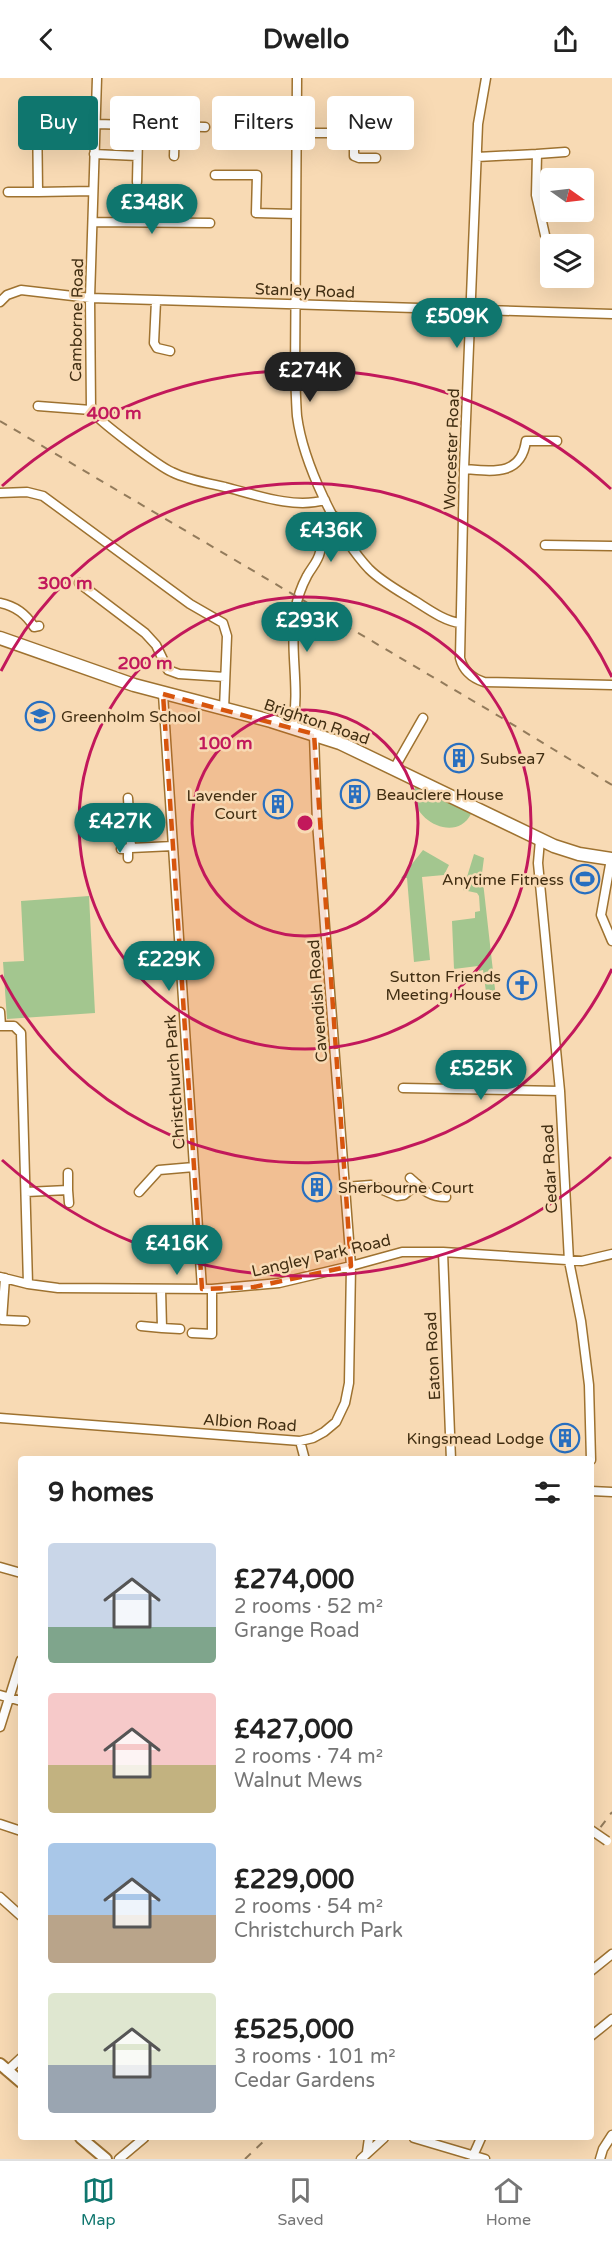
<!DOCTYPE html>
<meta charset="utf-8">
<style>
body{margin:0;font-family:"Varela Round",sans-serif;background:#f6f6f6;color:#222;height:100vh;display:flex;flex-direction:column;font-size:22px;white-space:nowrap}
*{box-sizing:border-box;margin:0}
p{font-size:20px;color:#767676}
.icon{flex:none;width:33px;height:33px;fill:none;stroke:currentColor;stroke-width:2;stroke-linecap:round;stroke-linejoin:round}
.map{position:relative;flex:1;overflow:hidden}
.sheet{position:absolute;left:18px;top:1378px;width:576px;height:684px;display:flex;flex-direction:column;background:#fff;border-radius:6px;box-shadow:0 6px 24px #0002}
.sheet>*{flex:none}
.hud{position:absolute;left:18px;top:18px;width:576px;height:54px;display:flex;gap:12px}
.needle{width:39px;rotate:104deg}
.fabs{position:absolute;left:540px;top:90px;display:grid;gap:12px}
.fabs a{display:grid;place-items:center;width:54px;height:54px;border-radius:6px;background:#fff;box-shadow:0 6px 24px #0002;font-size:30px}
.price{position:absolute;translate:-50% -51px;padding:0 14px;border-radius:21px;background:#0f766e;color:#fff;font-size:20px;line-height:39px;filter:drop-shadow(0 2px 3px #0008)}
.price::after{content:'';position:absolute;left:50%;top:36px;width:18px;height:14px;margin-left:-9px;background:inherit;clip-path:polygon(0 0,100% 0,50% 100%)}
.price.selected{background:#222;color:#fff}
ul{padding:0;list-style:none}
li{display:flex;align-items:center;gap:18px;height:150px;padding:0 30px}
li span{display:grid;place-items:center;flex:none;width:168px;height:120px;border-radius:6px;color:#555}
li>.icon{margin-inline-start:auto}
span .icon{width:72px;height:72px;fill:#fffc;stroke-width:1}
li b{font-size:26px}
h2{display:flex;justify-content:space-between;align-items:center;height:72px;padding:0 30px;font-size:26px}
.tag{padding:0 21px;border-radius:6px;background:#fff;box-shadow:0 6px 24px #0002;font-size:21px;line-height:54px}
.tag.selected{background:#0f766e;color:#fff}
header{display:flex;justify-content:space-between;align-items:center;height:78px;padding:0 30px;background:#fff;font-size:27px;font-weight:700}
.tabs{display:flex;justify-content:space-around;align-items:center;height:84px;border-top:2px solid #e0e0e0;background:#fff;font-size:16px;color:#767676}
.tabs a{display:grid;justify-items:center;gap:3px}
.tabs .selected{color:#0f766e}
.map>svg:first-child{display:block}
.green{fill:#a3c68f}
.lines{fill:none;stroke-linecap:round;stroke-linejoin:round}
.minor-casing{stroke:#9e7230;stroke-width:11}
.tertiary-casing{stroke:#9e7230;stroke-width:14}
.secondary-casing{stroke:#9e7230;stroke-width:15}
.minor{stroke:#fff;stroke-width:8}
.tertiary{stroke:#fff;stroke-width:10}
.secondary{stroke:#fff;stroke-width:12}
.rail{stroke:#937b5b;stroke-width:2;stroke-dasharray:8 8;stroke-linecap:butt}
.minor-bridge-casing{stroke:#9e7230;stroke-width:11;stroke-linecap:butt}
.minor-bridge{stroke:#fff;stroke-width:8}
.marked{fill:#d7550d;fill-opacity:0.2;stroke:#d7550d;stroke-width:4.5;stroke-dasharray:12 8;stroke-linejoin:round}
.ring{fill:none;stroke:#c2185b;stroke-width:3}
.labels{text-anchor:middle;stroke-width:5;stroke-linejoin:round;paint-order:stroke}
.street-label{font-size:16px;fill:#412e12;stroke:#f8dab4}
.poi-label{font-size:16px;fill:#412e12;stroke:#f8dab4;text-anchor:start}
.centre{fill:#c2185b;stroke:#f8dab4;stroke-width:3}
.ring-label{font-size:18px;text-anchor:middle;font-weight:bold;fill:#c2185b;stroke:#f8dab4;stroke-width:5;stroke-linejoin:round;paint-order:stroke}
</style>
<header><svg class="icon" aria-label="back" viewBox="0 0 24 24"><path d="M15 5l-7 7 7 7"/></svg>Dwello<svg class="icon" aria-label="share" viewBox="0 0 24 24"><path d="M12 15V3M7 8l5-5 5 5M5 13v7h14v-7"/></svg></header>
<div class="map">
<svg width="612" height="2081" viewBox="0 0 612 2081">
<rect width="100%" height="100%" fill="#f8dab4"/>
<!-- green -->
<path class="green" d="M416 707 471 736C455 768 403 738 416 707Z
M423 772 449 787 444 797 422 799 430 882 414 884 407 800H401Z
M474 776 484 780 482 795 496 920 487 921 483 892 479 893 478 888 454 891 452 843 475 840V834L480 833 479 818 477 815 463 812Z
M89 818 95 935 7 941 3 884 24 883 21 823Z"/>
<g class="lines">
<!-- minor casing -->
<g class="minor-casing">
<path id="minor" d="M97 0 90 220 91 332C97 342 160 389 172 394 188 402 207 405 225 409 256 417 294 431 325 422
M297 0 295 301C296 313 296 325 297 338 303 384 337 457 369 491 382 504 399 513 415 523 428 531 444 543 460 545
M486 0 478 46 464 391 460 580C463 592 472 600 484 604L612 607
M37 31 38 114 93 113
M96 46 205 49
M296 55H354
M94 76 137 78
M537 76 565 74
M174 78 175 48
M477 79 537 76 536 117 545 157
M376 80H359L354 78V32L358 27 377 26
M215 97H257L256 135 295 136
M137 104 138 59
M8 114H38
M94 144 210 145
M156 223 154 265 157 270 170 273
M0 224 7 217 21 212 90 220 612 236
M38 328 91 332
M464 391C491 393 521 399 526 363H557
M0 415 27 414 43 418 190 526 223 545 227 558 224 631
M545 467 612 468
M79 505 145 555 156 567 168 592 179 596 225 599
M0 525C15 528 26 536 34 549L39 548
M163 616 202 1211
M292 649C301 612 289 572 295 533 297 522 301 509 307 498 311 490 318 484 320 474 325 456 315 451 334 438
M395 689 423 640
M128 720 131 770 173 768
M540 762 538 785 560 1013 569 1183 581 1243 589 1307 591 1382
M128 770V780
M121 771 131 770
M611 781 601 837 612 863
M0 934 1 948
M0 948H14L21 955 28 1206
M403 1010 560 1013
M68 1095V1112
M410 1100C422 1111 429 1119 446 1119
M345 1109 371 1107 397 1118 404 1117 417 1106
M26 1114 68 1112 69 1125
M139 1114 159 1092 194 1089
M443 1174 451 1382
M0 1199 28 1206 58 1210 212 1211 279 1205 351 1188 402 1174H443L582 1183 612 1176
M5 1200 2 1242 25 1243
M141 1248 162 1250 161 1211
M162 1250 180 1251
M192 1255 212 1256V1211
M0 1340 300 1363 313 1360 324 1354 336 1344 345 1325 349 1305 351 1188 317 744 314 656
M300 1363 305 1382
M591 1413 612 1414
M0 1489 21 1495
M0 1617 21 1623
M0 1649 21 1582
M0 1746 21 1753
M0 1819 21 1838
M591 1893 612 1876
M591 1958 612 1941
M7 1993 21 1980
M414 2060 485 2081
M367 2074 369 2060
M473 2078 481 2060
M119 2081 144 2060
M361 2081 384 2060
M600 2081 603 2071 612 2057"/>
</g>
<!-- tertiary casing -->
<g class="tertiary-casing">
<path id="tertiary" d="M0 1986 21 2004
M81 2060 106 2081"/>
</g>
<!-- secondary casing -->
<g class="secondary-casing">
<path id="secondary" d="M0 560 134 607 271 643 340 665 554 768 579 776 612 781"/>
</g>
<!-- minor -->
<use href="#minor" class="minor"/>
<!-- tertiary -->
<use href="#tertiary" class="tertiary"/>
<!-- secondary -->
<use href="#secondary" class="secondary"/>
<!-- rail -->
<path class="rail" d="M0 343 502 640 612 707
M591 1762 612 1734
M245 2081 267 2060"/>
<!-- minor-bridge casing -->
<g class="minor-bridge-casing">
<path id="minor-bridge" d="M591 1752 607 1763"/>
</g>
<!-- minor-bridge -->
<use href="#minor-bridge" class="minor-bridge"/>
</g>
<!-- marked area -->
<path class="marked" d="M163 616 314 656 351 1188 254 1209 202 1211Z"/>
<!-- distance rings -->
<g class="ring">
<circle cx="305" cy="745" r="113"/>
<circle cx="305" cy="745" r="226"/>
<path d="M612 891A340 340 0 0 1 1 897M1 593A340 340 0 0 1 612 599"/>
<path d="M611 1079A453 453 0 0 1 2 1082M2 408A453 453 0 0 1 611 411"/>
</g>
<!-- icons -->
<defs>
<g id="school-ring" transform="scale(1.5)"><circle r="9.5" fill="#f8dab4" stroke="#286fc0" stroke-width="1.5"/><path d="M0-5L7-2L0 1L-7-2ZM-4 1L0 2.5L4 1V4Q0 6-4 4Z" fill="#286fc0"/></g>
<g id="building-ring" transform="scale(1.5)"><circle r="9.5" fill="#f8dab4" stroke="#286fc0" stroke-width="1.5"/><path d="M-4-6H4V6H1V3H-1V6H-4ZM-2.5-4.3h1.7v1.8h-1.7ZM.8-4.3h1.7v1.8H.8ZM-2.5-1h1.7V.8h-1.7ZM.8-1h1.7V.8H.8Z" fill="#286fc0"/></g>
<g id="stadium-ring" transform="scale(1.5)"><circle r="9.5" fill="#f8dab4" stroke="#286fc0" stroke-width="1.5"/><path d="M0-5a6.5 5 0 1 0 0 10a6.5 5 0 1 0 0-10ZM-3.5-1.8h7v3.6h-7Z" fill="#286fc0"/></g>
<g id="church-ring" transform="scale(1.5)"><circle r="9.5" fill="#f8dab4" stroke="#286fc0" stroke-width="1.5"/><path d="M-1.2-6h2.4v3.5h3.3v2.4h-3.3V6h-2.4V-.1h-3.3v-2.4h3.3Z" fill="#286fc0"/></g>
</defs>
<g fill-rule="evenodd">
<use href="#school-ring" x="40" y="638"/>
<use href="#building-ring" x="459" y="680"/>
<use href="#building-ring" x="355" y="716"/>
<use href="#building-ring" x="278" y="726"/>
<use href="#stadium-ring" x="585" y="801"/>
<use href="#church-ring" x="522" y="907"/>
<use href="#building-ring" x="317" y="1109"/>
<use href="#building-ring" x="565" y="1360"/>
</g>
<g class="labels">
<!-- street labels -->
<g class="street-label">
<text transform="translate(305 212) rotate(2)" y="6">Stanley Road</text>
<text transform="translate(76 242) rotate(-89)" y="6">Camborne Road</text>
<text transform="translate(451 371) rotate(-88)" y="6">Worcester Road</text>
<text transform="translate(317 643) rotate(19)" y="6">Brighton Road</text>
<text transform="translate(317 923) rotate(-94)" y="6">Cavendish Road</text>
<text transform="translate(174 1004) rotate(-94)" y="6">Christchurch Park</text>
<text transform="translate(549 1091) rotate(-93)" y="6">Cedar Road</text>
<text transform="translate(321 1177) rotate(-13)" y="6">Langley Park Road</text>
<text transform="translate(432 1278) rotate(-93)" y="6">Eaton Road</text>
<text transform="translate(250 1344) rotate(4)" y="6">Albion Road</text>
</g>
<!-- poi labels -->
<g class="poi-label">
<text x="61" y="644">Greenholm School</text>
<text x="480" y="686">Subsea7</text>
<text x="376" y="722">Beauclere House</text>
<text x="257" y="723" text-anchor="end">Lavender<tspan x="257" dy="18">Court</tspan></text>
<text x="564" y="807" text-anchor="end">Anytime Fitness</text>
<text x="501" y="904" text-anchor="end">Sutton Friends<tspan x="501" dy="18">Meeting House</tspan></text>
<text x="338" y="1115">Sherbourne Court</text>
<text x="544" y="1366" text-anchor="end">Kingsmead Lodge</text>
</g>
</g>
<circle cx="305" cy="745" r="9" class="centre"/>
<g class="ring-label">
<text x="114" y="341">400 m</text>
<text x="65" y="511">300 m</text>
<text x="145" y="591">200 m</text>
<text x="225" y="671">100 m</text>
</g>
</svg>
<div class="fabs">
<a><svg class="needle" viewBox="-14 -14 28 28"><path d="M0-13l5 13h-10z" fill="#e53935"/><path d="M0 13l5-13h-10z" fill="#767676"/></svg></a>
<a><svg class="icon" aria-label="layers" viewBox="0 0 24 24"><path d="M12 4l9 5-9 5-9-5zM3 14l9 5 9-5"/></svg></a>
</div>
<b class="price" style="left:152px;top:157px">£348K</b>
<b class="price" style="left:457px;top:271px">£509K</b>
<b class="price selected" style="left:310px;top:325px">£274K</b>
<b class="price" style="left:331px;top:485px">£436K</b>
<b class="price" style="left:307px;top:575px">£293K</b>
<b class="price" style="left:120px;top:776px">£427K</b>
<b class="price" style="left:169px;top:914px">£229K</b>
<b class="price" style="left:481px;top:1023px">£525K</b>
<b class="price" style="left:177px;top:1198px">£416K</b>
<div class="hud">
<a class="tag selected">Buy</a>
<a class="tag">Rent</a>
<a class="tag">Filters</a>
<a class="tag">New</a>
</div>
<section class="sheet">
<h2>9 homes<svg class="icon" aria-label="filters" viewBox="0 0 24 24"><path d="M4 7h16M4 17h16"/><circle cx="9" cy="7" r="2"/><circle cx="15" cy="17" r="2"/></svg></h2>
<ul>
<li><span style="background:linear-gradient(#c9d6e8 70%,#7fa58c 0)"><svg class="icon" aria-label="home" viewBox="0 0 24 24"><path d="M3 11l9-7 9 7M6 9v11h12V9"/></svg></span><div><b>£274,000</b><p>2 rooms · 52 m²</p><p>Grange Road</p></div></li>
<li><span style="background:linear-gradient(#f6c9c9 60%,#c2b280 0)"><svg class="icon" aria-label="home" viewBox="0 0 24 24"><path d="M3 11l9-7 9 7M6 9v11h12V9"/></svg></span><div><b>£427,000</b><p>2 rooms · 74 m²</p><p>Walnut Mews</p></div></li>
<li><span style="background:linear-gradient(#a9c7e8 60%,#b9a48a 0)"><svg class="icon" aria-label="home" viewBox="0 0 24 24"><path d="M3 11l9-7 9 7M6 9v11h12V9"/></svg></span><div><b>£229,000</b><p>2 rooms · 54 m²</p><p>Christchurch Park</p></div></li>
<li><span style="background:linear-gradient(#dfe7d0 60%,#9aa5b1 0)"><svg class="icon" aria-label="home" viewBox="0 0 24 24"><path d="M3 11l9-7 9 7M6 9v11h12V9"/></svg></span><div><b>£525,000</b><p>3 rooms · 101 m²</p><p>Cedar Gardens</p></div></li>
</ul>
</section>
</div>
<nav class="tabs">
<a class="selected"><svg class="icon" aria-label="map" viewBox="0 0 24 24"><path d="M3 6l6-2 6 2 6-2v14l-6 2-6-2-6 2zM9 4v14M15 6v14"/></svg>Map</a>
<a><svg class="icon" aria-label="saved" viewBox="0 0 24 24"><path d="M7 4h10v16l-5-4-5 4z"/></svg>Saved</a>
<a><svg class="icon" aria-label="home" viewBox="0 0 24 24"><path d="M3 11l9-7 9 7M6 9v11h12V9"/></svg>Home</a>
</nav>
